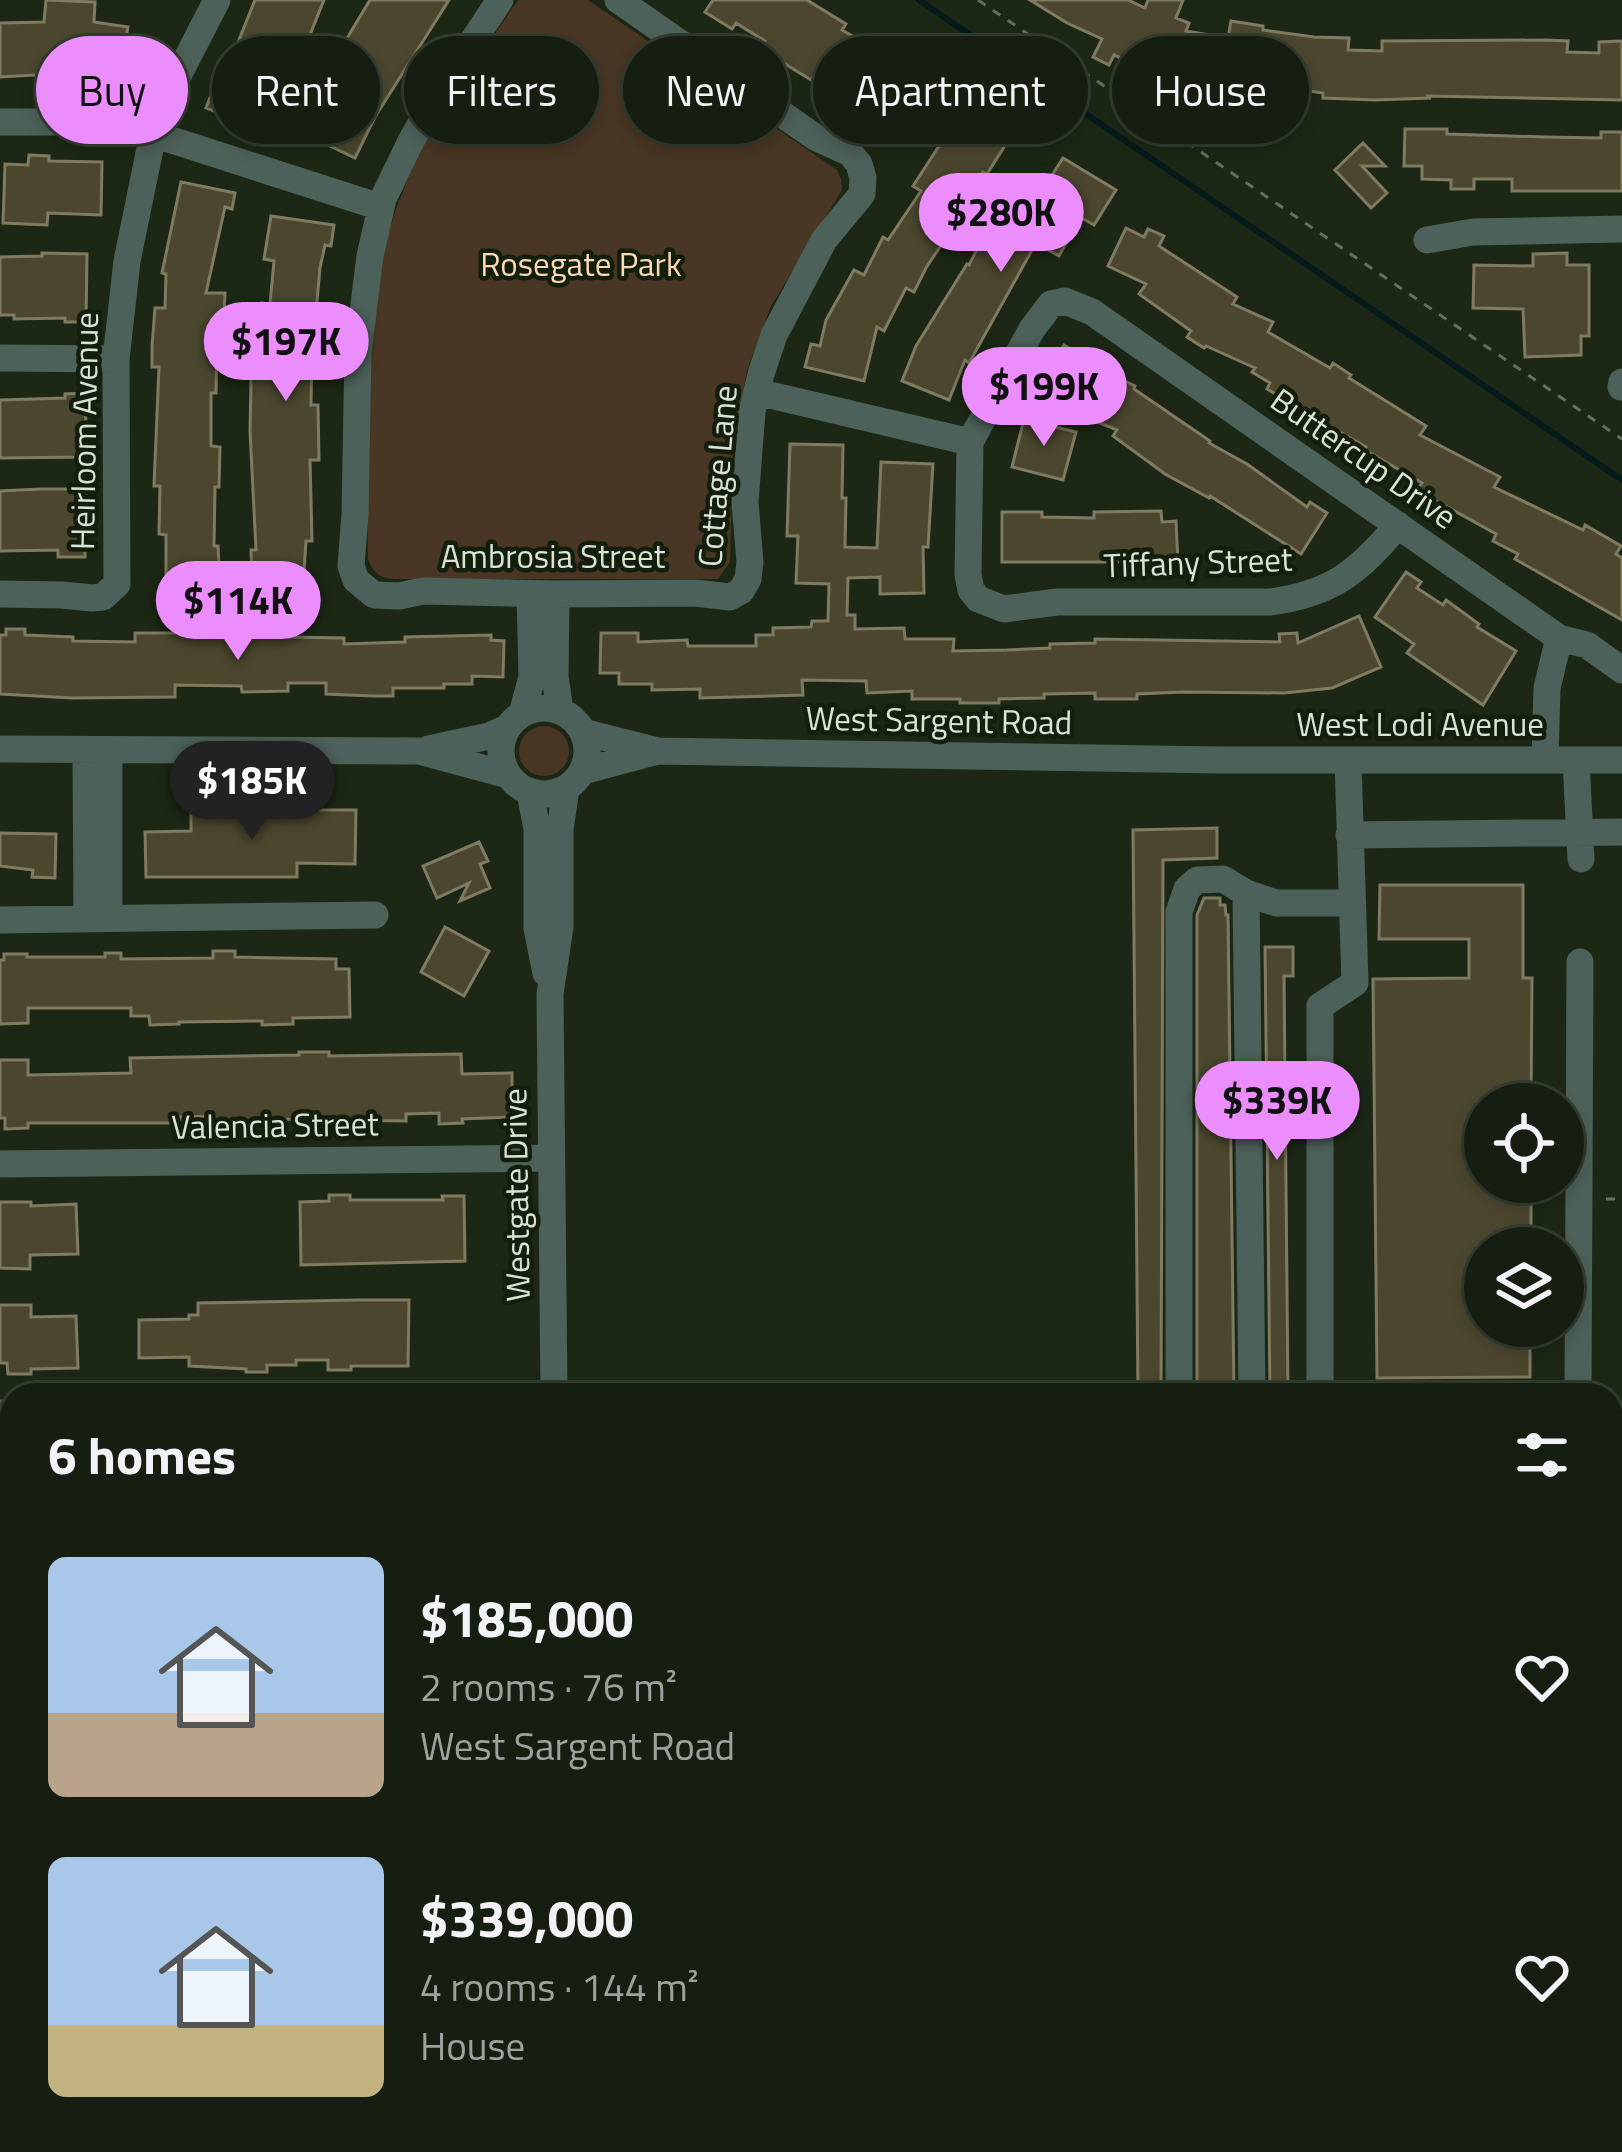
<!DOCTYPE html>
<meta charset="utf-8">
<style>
body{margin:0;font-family:"Titillium Web",sans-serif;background:#222b1e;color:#f1f3f6;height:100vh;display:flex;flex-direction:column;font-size:45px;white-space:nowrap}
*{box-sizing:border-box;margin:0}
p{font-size:39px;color:#9da29f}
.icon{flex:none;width:66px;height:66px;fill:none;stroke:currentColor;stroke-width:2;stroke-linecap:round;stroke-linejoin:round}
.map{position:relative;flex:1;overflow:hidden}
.sheet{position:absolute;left:0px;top:1383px;width:1623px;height:771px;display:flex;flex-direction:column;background:#151e10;border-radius:36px 36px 0 0;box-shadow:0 6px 18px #0003,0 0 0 3px #343c30}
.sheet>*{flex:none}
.hud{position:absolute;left:36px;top:36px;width:1551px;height:108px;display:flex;gap:24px}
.tools{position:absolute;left:1464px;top:1083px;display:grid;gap:24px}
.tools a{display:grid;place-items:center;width:120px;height:120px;border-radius:50%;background:#151e10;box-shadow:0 6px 18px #0003,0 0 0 3px #343c30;font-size:60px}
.price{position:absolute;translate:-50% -102px;padding:0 27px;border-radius:42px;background:#eb8dfc;color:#111;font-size:39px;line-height:78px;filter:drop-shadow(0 3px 6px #0008)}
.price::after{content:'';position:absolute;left:50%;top:72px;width:36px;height:27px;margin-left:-18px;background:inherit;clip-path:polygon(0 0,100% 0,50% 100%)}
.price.on{background:#222;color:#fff}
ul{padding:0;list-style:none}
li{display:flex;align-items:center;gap:36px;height:300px;padding:0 48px}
li span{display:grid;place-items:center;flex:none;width:336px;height:240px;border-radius:18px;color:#555}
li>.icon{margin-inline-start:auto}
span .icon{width:144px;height:144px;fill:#fffc;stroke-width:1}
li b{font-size:51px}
h2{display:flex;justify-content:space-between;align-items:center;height:144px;padding:0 48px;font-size:51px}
.chip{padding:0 42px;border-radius:54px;background:#151e10;box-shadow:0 6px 18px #0003,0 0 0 3px #343c30;font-size:42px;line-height:108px}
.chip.on{background:#eb8dfc;color:#111}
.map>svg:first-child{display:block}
.green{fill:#493624}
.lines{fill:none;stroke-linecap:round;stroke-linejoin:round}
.stream{stroke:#06191b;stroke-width:6}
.building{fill:#4b472e;stroke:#7f7b60;stroke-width:3}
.path{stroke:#656f5f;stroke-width:3;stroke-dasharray:9 9;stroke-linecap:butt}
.minor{stroke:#4c6159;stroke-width:27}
.labels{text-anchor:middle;stroke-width:9;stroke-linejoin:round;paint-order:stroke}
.park-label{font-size:33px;fill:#fad8b8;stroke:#131f0c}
.street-label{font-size:33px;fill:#dbe3d7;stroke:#131f0c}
</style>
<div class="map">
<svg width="1622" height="2152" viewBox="0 0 1622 2152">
<rect width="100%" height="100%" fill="#1c2815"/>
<!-- green -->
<path class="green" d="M518 0H588L837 170 841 179 842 190 771 306 747 370 733 444 730 562 718 579H394C380 578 373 573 368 559 367 440 356 310 401 196 428 125 475 63 518 0Z
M519 751a25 25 0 1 1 50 0a25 25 0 1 1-50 0Z
M12 1920V2142L538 2143 532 2152H0V1921Z
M602 2142H1133L1134 2152H602Z
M1210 2142H1365V2152H1210Z"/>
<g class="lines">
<!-- stream -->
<path class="stream" d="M919 0 1622 480"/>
</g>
<!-- building -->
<path class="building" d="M46 0 95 2 94 22 128 27 126 37 145 40 138 81 92 73 91 78 35 75 0 77V23L44 22Z
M255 0H324L292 79 288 77 265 131 206 108 225 60 230 62Z
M370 0H449L375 117 355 158 307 135 314 120 321 123 338 87 323 78Z
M713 0H807L846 24 842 30 897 61 899 56 935 75 904 132 846 101 850 95 814 75 811 80 761 49 765 41 736 23 732 29 705 12Z
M1030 0H1128L1145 8 1148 0H1183L1176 18 1189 23 1186 31 1228 38 1231 21 1263 26V30L1314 37 1349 38 1348 50 1382 51V41L1546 40 1568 41 1567 52 1599 53V42L1622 41V100L1428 96 1429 98 1375 100 1323 98V93L1254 83 1252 90 1208 83V86L1139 58 1136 64 1114 55 1109 65 1093 57 1102 39 1067 23Z
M962 91 1018 125 987 174 983 172 953 219 957 221 926 268 914 292 906 288 884 331 877 327 864 381 805 367 811 344 820 346 826 320 854 270 864 275 883 237 888 240 921 191 913 186 939 146 931 141Z
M1405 129H1447V134L1546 137 1601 138V132H1622V191H1512V179H1474V189H1451V180L1422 179V166H1404Z
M1363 143 1385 166H1362L1387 193 1371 208 1335 170Z
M29 155 49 156V161L102 162 101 215 48 213 47 225 3 223 5 164 28 165Z
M1063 158 1116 190 1094 225 1080 217 1059 256 1036 243 969 363 965 360 949 400 902 381 916 346 967 264 969 265 989 226 1006 234 1027 195 1036 200Z
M181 182 235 193 232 209 225 207 206 293H225L223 338H217L216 393H211V446L220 447 219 487H215L214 546H218L219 567H207V584L166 585V535L159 534 160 486H154L159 367H152V346L155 308H165L166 274 162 273Z
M271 216 334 225 331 246 325 245 320 268 314 334H317V353H312L311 405H318L319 460H310L312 541H306L303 587 252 588 251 550H256L250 431 252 333H260L262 303 270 304 274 261 264 259Z
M1126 228 1144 237 1148 229 1164 236 1159 246 1237 297 1233 304 1273 322 1268 332 1330 368 1333 363 1351 375 1349 378 1426 426 1420 435 1500 477 1494 487 1583 530 1585 525 1621 546 1616 554 1622 558V620L1515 559 1518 554 1493 541 1496 534 1417 490 1422 483 1365 450 1366 447 1303 411 1301 415 1286 405 1288 402 1267 389 1270 383 1252 372 1255 368 1206 346 1204 348 1187 337 1191 331 1139 294 1146 284 1108 266Z
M42 253 87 254 86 322H65V318L14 319V315H0V257L42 256Z
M1567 253V265H1589V336H1581V355L1525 357 1523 309 1473 308 1474 265 1533 266V254Z
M1064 345 1097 365 1096 367 1135 386 1134 389 1210 441 1209 443 1247 464 1307 507 1310 502 1327 513 1301 554 1210 496 1209 498 1165 474 1113 436 1117 430 1080 415 1037 389Z
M85 393 87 457 0 458V400L65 398V394Z
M1024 419 1076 432 1063 480 1012 467Z
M790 444 843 445 842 498H846L845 547 877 548 881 462 933 464 928 547H923L924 593 880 594V577L848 578 847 615H855V629L904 628 905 639H954L953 651 1007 650 1050 648V644L1095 643V639L1280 642 1279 634 1297 633 1298 643 1359 616 1381 667 1332 688 1284 693 1183 692 1137 694V699H1095V693L1044 694V698L999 699V703H960V699H912V691L867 693 866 681 802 680 803 695 700 698V689L652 690V684H619V673H600L601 633H638V642L687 640 688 646H756V635H773V628L811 627 812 621H828L829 584 796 583 798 536H787Z
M40 489H86L85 557H58V550L0 551V491Z
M1161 511 1162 522 1176 521 1178 562H1002V512H1042V517L1094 518V512Z
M1406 572 1421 582 1417 588 1443 605 1446 600 1479 624 1477 627 1516 651 1483 705 1407 653 1414 644 1375 617Z
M204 617 233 618V625L269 624V632H287V637L344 638V644L405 642V637L491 635V640L504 641 503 677 472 676V684H444V688H393V696H373L326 694V683H288V691L242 692 241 686 175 685V697L72 698 0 694V635H6V629H25V635L73 637V641L135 642V633H188V625H204Z
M240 808V810H356L355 864 297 863V877H146L145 832 191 831V809Z
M1217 828V858L1163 860 1161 1395H1138L1133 830Z
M0 833 56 834 55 878 32 877 33 870 0 866Z
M479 842 488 861 480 864 490 888 460 901 469 883 437 898 423 866Z
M1380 885H1523V978H1532L1531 1104H1485V1182H1531V1248H1485V1326H1530V1377L1377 1378 1373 979 1469 978V939H1379Z
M1204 898H1220V905H1225L1226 915H1228L1234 1395H1197V915Z
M445 927 489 951 464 996 421 972Z
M1265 947H1293V976H1284L1288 1395H1270Z
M213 951H235V957L336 959V969H349L350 1017 293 1018V1024L262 1025V1021L179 1022V1024L150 1025 149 1016H131V1008H28V1023L0 1024V960H4V954H27V957H105V953H121V959L213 958Z
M299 1052H329V1056L461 1054 462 1074 512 1073V1117L462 1119 463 1123 439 1124V1113L406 1114V1121L264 1119V1125L213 1126V1116L180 1117V1123H28V1128L5 1129V1118H0V1060H28V1075L131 1073 130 1058 299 1055Z
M329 1195H350V1200H443L442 1196H464L465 1261 301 1265 300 1202 329 1201Z
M0 1202H31V1206L76 1204 78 1254 30 1255V1269L0 1268Z
M358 1300H409L408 1366H351V1370H328V1360H296V1365H267V1372H246V1369L189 1366V1357L139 1358V1320L189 1319V1315H198V1303Z
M0 1305H31V1317L76 1316 78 1368 31 1369V1374H8L7 1363H0Z"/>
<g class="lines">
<!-- path -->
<path class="path" d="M978 0 1622 439
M1606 1199H1622
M0 1954 12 1946
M0 1989 7 1992 12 2000
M0 2102 12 2089
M0 2131 12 2139
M17 2142 35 2152"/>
<!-- minor -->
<path class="minor" d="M500 0 436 97 410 143 383 199 370 256 358 352 355 514 351 566 356 580 374 595 399 596 423 591 556 594 695 593 730 597 741 591 748 579 750 562 745 502 752 412 761 374 774 335 824 240 862 194 863 178 859 164 850 153 815 137 618 0
M0 122H87L153 134 380 207
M1427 240 1473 232 1622 229
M0 358 116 359
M1621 387 1622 382
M757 392 970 442
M1398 525C1358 572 1332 594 1270 602H1057L1004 609 978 599 971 590 968 575 970 442 1032 329 1051 304 1065 301 1092 312 1559 638 1587 645 1622 670
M0 594 62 595 92 598 103 597 117 584 116 359 127 261 153 134 167 97 217 0
M556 594 555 676 560 711
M501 751a43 43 0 1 1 86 0a43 43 0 1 1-86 0Z
M522 714 532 677 530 594
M583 732 658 751 1219 760H1622
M0 749 419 751 508 775
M429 749 489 736 507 728
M86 750 87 919
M1545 760 1547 688 1559 638
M1576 760 1581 859
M583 771 654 752
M530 793 537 829V928L546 973
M1349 835 1622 832
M1246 893 1252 1395
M109 918V750
M0 920 375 915
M0 1164 551 1158
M554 1395 550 994 560 927V829L566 789
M1179 1395V912L1187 889 1197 880 1223 879 1246 893 1276 903H1352
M1320 1395V1006L1355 983 1348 761
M1578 1395 1580 962
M0 1413H12
M1611 1427H1622
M0 1656H12
M0 1895H12
M1611 2011H1622
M561 2142V2152
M1163 2142V2152"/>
</g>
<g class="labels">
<!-- park labels -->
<g class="park-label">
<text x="581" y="276">Rosegate Park</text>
</g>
<!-- street labels -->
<g class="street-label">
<text transform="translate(84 431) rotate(-89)" y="12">Heirloom Avenue</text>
<text transform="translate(1364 458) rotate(35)" y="12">Buttercup Drive</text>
<text transform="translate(717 476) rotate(-85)" y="12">Cottage Lane</text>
<text x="553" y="568">Ambrosia Street</text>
<text transform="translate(1198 562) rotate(-2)" y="12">Tiffany Street</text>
<text transform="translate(939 720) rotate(1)" y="12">West Sargent Road</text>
<text x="1420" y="736">West Lodi Avenue</text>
<text transform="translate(275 1125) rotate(-1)" y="12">Valencia Street</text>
<text transform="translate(516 1195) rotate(-91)" y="12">Westgate Drive</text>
</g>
</g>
</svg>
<div class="tools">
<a><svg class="icon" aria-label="locate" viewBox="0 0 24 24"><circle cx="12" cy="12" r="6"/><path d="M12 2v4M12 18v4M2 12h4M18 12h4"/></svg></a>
<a><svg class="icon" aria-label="layers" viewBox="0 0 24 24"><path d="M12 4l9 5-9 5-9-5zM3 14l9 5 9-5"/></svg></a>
</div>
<b class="price" style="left:1001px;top:275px">$280K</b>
<b class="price" style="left:286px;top:404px">$197K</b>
<b class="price" style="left:1044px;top:449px">$199K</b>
<b class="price" style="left:238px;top:663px">$114K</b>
<b class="price on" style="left:252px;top:843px">$185K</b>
<b class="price" style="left:1277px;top:1163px">$339K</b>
<div class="hud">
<a class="chip on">Buy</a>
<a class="chip">Rent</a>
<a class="chip">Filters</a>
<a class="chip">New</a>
<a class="chip">Apartment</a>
<a class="chip">House</a>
</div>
<section class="sheet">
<h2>6 homes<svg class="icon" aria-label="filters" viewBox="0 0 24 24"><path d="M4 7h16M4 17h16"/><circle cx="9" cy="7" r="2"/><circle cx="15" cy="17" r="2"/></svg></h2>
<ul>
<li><span style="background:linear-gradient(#a9c7e8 65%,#b9a48a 0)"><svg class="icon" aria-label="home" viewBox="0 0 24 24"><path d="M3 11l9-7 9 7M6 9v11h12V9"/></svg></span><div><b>$185,000</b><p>2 rooms · 76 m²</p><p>West Sargent Road</p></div><svg class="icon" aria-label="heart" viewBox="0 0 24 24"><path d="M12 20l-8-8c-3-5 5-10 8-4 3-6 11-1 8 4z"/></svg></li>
<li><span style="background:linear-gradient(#a9c7e8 70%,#c2b280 0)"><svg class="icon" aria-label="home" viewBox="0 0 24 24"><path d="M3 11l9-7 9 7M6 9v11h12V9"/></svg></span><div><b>$339,000</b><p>4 rooms · 144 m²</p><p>House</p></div><svg class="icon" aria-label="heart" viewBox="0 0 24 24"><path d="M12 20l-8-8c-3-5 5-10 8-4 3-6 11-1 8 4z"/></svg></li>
</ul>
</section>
</div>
